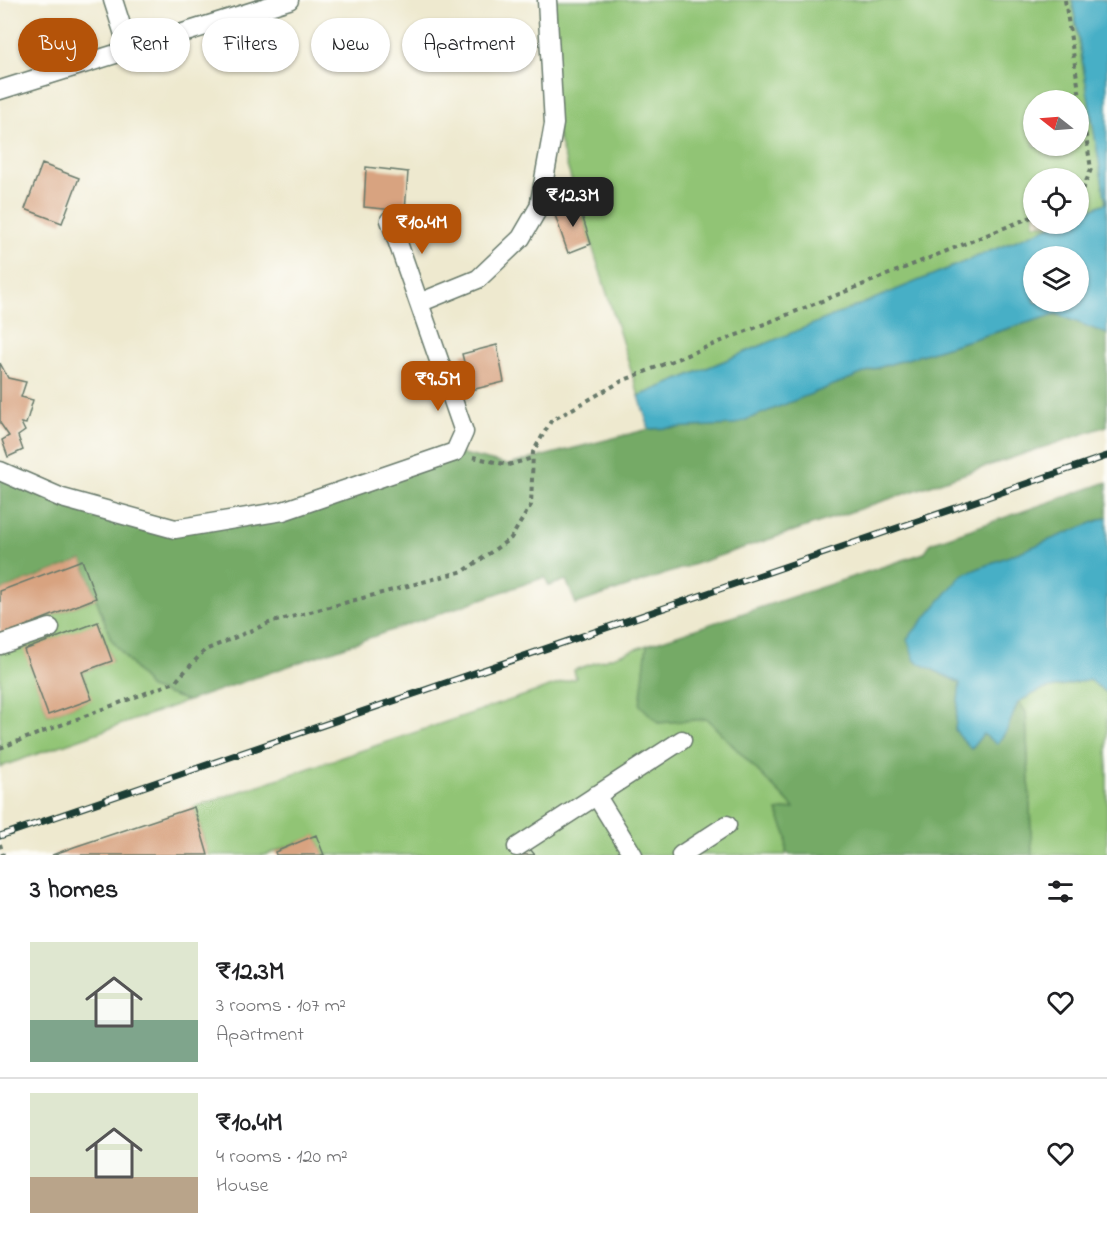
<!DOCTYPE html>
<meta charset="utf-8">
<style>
body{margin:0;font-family:"Indie Flower",sans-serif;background:#f6f6f6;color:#202124;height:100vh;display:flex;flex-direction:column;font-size:22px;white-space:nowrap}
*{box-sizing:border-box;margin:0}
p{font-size:20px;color:#757577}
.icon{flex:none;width:33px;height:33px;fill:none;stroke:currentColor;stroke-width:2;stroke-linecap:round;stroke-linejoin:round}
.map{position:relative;height:855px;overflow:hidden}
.panel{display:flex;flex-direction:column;background:#fff;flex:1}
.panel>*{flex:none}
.guide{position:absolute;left:18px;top:18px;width:600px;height:54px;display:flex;gap:12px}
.needle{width:39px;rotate:287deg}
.controls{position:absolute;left:1023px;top:90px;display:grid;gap:12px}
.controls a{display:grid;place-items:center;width:66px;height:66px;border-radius:50%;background:#fff;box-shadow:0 2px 4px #0004;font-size:30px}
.price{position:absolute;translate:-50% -51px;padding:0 14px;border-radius:12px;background:#b45309;color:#fff;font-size:20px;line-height:39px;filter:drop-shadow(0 2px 3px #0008)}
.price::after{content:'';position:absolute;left:50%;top:36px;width:18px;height:14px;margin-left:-9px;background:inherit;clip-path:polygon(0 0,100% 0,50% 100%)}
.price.current{background:#222;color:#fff}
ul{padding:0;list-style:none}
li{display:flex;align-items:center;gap:18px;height:150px;padding:0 30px}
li+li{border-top:2px solid #e0e0e0}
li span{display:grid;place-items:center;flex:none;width:168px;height:120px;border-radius:0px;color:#555}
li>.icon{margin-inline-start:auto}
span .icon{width:72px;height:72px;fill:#fffc;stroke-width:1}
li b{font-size:26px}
h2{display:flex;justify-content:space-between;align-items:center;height:72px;padding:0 30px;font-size:26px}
.tag{padding:0 21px;border-radius:27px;background:#fff;box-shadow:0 2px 4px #0004;font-size:21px;line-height:54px}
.tag.current{background:#b45309;color:#fff}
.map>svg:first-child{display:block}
.green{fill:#91c474;stroke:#588054;stroke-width:1.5;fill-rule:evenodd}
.forest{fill:#74aa66;stroke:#4a744d;stroke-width:1.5}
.water{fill:#47afc6;stroke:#33767d;stroke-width:1.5;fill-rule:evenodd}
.building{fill:#d8a380}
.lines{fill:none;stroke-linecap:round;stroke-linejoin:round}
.minor-casing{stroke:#67796a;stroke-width:21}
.path{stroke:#67796a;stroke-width:4;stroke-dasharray:4.5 4.5;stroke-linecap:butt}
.minor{stroke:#fff;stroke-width:18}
.rail-casing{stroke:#1f3d34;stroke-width:7}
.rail{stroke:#fdfcf7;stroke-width:4.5;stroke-dasharray:14;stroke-linecap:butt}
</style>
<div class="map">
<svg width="1107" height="855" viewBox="0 0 1107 855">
<rect width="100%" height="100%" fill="#fdfcf7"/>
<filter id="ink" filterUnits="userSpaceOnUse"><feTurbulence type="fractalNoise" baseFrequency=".0167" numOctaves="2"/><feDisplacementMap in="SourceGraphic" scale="12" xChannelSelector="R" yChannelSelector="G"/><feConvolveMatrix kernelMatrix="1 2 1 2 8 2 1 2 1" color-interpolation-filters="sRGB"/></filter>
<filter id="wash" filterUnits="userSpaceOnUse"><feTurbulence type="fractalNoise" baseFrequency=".008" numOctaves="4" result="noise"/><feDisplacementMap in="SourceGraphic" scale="24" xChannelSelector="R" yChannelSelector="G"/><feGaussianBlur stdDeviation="1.35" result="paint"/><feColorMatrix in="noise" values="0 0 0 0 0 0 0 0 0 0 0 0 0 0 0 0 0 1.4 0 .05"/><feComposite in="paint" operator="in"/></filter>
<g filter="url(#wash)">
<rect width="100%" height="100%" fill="#eee9cf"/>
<!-- green -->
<path class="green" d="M547 0H1072L1106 203 1079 214 1078 178H1034V224H1056L639 396 554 124ZM1034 100H1078V146H1034Z
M96 598 111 639 150 688 188 701 0 767V636ZM98 623 112 661 82 672 91 699 48 715 25 650Z
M647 645 641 705 658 723 707 719 795 809 777 811 787 837 786 855H535L530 849 520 855H324L316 836 265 855H208L194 807 576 678 574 670Z
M1089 680 1107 693V855H1032L1026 712 1018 702 1041 690Z"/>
<!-- forest -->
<path class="forest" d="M1056 314 1107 334V426L576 604 566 580 549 586 545 577 188 701 150 688 111 639 82 560 0 591V471L175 529 283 511 455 452 508 465 649 429 733 425 874 369Z
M1107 482V517L962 575 915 661 960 683 955 730 971 749 983 734 997 744 1007 730 1018 702 1026 712 1032 855H792L786 852 787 837 777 811 794 808 707 719 658 723 640 705 647 645 924 553 931 543Z"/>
<!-- water -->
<path class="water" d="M1072 0H1107V334L1056 314 874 369 733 425 649 429 639 396 1056 224H1078L1079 214 1106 203ZM1034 256H1078V302H1034Z
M1107 517V693L1089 680 1041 690 1018 702 1007 730 997 744 983 734 971 749 955 730 960 683 915 661 907 639 962 575Z"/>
<g id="blocks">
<!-- building -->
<path class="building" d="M42 164 79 178 62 223 25 209Z
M366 167 408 172 405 211 364 207Z
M578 202 591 244 568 253 554 212Z
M497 345 504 382 471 390 462 354Z
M0 363 8 378 26 382 21 397 33 400 26 424 21 423 25 431 18 436 23 450 8 457 2 440 9 436 0 423Z
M82 560 96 598 0 636V591Z
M98 622 112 661 82 672 92 699 48 715 24 650Z
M194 807 208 855H52L74 847Z
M316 835 324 855H276L275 852Z
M530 849 535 855H520Z"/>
</g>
</g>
<g filter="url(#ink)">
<use href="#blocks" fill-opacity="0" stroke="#67796a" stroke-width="1.5"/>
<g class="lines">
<!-- minor casing -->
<g class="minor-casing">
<path id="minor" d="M113 0 129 50
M0 90 289 0
M390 220 419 303
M0 471 62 498 175 529 283 511 455 452 464 432 419 303 478 279 521 238 539 207 554 124 547 0
M0 645 50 628
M596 795 633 855
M517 847 682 740
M681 855 727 825"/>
</g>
<!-- path -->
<path class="path" d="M1065 0 1091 169 1084 187 1078 191
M473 457 508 465 533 458
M0 748 175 682 205 650 269 623 464 571 511 538 531 505 533 452 551 421 622 381 1034 216
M0 844 3 855"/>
<!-- minor -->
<use href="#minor" class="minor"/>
<!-- rail casing -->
<g class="rail-casing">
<path id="rail" d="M0 836 1107 456"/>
</g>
<!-- rail -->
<use href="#rail" class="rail"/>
</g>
</g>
</svg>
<div class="controls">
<a><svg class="needle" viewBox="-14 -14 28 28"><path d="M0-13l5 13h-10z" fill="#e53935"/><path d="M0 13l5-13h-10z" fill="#757577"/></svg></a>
<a><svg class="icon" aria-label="locate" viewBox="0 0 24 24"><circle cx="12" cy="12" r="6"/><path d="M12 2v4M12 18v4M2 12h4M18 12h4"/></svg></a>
<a><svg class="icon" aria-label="layers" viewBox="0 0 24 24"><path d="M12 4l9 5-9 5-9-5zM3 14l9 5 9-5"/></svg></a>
</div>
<b class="price current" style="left:573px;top:228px">₹12.3M</b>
<b class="price" style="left:422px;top:255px">₹10.4M</b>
<b class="price" style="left:438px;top:412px">₹9.5M</b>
<div class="guide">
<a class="tag current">Buy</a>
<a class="tag">Rent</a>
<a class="tag">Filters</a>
<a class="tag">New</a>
<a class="tag">Apartment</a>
</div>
</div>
<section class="panel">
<h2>3 homes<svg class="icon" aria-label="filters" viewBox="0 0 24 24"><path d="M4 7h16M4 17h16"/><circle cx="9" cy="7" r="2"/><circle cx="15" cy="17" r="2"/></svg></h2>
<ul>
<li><span style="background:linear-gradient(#dfe7d0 65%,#7fa58c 0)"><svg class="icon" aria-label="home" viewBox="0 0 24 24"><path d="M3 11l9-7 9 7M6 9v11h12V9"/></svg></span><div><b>₹12.3M</b><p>3 rooms · 107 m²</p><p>Apartment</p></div><svg class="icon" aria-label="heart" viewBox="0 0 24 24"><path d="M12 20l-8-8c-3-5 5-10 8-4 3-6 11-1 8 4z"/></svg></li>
<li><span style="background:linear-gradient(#dfe7d0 70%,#b9a48a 0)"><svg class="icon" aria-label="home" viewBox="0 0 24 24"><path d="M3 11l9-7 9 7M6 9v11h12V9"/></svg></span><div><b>₹10.4M</b><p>4 rooms · 120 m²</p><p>House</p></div><svg class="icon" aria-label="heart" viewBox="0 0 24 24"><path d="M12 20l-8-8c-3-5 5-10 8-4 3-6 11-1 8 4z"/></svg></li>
</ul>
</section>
